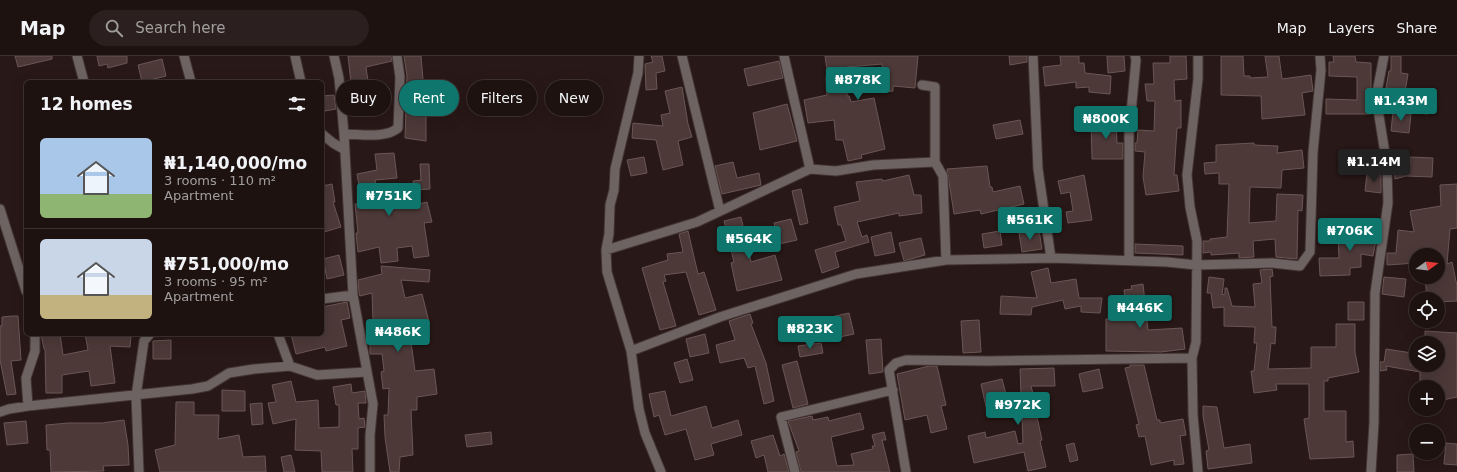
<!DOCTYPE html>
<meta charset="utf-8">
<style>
body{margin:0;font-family:"DejaVu Sans",sans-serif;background:#2b201f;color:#f1f3f6;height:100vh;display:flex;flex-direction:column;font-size:15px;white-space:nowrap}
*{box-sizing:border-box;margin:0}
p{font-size:13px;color:#a19e9f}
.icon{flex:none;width:22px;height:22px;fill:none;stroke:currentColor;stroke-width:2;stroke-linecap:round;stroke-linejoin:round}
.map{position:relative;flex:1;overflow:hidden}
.details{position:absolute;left:24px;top:24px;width:300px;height:256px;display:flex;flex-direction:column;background:#1e1211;border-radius:6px;box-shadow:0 4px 16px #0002,0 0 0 1px #3c3231}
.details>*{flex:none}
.hud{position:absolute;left:336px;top:24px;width:380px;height:36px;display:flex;gap:8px}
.needle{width:26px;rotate:75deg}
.buttons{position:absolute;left:1409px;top:192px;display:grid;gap:8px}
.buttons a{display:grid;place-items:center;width:36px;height:36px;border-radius:50%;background:#1e1211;box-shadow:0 4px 16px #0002,0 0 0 1px #3c3231;font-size:20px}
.price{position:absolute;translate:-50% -34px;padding:0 9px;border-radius:4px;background:#0f766e;color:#fff;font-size:13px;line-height:26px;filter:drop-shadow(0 1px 2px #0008)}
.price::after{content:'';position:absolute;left:50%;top:24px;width:12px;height:9px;margin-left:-6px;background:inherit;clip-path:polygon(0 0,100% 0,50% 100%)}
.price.on{background:#222;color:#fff}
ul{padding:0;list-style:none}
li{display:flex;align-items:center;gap:12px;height:100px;padding:0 16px}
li+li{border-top:1px solid #3c3231}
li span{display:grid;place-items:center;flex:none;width:112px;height:80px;border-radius:6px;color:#555}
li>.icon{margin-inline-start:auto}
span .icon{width:48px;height:48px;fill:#fffc;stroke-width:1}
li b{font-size:17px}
h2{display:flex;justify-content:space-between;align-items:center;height:48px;padding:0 16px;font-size:17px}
.pill{padding:0 14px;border-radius:18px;background:#1e1211;box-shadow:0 4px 16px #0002,0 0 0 1px #3c3231;font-size:14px;line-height:36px}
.pill.on{background:#0f766e;color:#fff}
header{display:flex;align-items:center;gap:24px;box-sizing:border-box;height:56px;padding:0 20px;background:#1e1211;border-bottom:1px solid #3c3231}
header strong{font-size:19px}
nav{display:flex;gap:22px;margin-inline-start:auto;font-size:14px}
.search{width:280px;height:36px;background:#2b201f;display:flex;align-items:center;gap:10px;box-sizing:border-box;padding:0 14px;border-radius:22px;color:#a19e9f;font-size:15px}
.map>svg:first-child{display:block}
.building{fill:#4c3938;stroke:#6a5655}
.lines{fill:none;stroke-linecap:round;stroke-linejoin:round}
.street-casing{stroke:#443433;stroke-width:11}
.street{stroke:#6d6362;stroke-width:9}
</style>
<header>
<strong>Map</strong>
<div class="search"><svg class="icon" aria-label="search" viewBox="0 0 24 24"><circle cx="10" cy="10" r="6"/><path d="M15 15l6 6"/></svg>Search here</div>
<nav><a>Map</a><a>Layers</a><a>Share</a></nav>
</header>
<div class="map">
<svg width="1457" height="416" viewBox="0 0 1457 416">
<rect width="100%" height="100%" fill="#281817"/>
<!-- building -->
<path class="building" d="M15 0H52V3L18 11Z
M97 0H127V7L108 12 107 8 99 10Z
M348 0H391L392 5 366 11 368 25 351 27Z
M404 0H421L424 35 422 49H426V85L405 82 407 20Z
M651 0H662L665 15 656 17 657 33 646 34 645 8 653 6Z
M825 0H918L915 32 893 30V35L885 36 882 8 847 11V40H849L851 46 874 42 885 93 861 99 862 102 848 105 843 84H836L834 64 808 67 804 44 827 39 826 21 828 20Z
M1009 0H1027V6L1010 9Z
M1060 0H1079V7H1084L1085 17 1111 20 1110 38 1089 36V31L1076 32V26L1045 30 1043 11 1061 9Z
M1107 0H1124L1125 15 1108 17Z
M1170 0H1186L1187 23 1174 24 1175 45 1181 44V72H1177L1174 119H1177L1179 135 1146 139 1143 121 1145 96 1135 95V87H1137L1138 74 1154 75 1155 45H1147L1145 28H1154L1153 7H1170Z
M1221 0H1243L1244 20H1250V22L1268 21 1265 0H1279L1282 23 1311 19 1313 35 1302 37 1305 59 1262 63 1261 40 1221 39Z
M1333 0H1355L1356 6 1371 7V58H1326V43L1357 44V21L1329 20V6H1334Z
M1391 0H1401V17L1408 18 1405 36 1386 32 1389 15H1391Z
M162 3 166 20 142 26 138 9Z
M779 5 783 22 748 30 744 13Z
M682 31 688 68 692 81 678 85 683 109 663 114 656 84 632 82 633 67 663 70 661 59 670 57 665 35Z
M389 32 390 44 373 46 372 34Z
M334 39 336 53 325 55 322 40Z
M1406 40 1430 42 1428 58 1405 56Z
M787 48 797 85 760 94 753 57Z
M1393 56 1411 58 1409 77 1391 75Z
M1116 63 1117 87H1123V103H1092L1091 64Z
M1020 64 1023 78 996 83 993 69Z
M1254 87V89L1278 90 1277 97 1302 94 1304 112 1282 114 1281 132 1250 131 1249 167 1276 165 1277 138 1303 139 1302 155 1298 154 1297 203 1276 201 1275 183 1253 185 1254 201 1239 202V197L1211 199V196L1203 197V185H1210V183L1227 181 1229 128H1219V117L1205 118 1204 107 1216 106V89Z
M394 97 397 122 375 124 379 147 396 145 397 153 427 146 432 166 424 167 429 200 414 202 412 190 397 192 398 205 381 207 379 191 358 196 356 177H358L355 148 362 147 357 118 377 114 375 98Z
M644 101 647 117 631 120 627 104Z
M1410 101 1433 102 1432 121 1406 120 1395 123 1393 111 1410 107Z
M733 106 737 122 759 117 761 129 722 138 715 110Z
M420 108H429L430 133 414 134 413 125 421 124Z
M987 110 990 131H992L993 136 1020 130 1024 148 981 158 980 154 954 158 947 113Z
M1367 118 1381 119V137L1365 135Z
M909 119 914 139H921L922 157 899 160V157L857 166 862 181 867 179 869 186 835 196 839 211 822 217 815 194 846 185 841 169H838L834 151 860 145 856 126 882 123 883 125Z
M1084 119 1092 164 1068 167 1066 156 1073 155 1070 136 1061 138 1058 125Z
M332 128 335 146H333L341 171 324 176 322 171V130Z
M1457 128V172L1450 173 1447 208 1452 206 1457 230V245L1438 246V243H1427L1425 221H1438V199L1416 197V207L1387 209V197H1396L1398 174 1414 176 1410 155 1441 150 1440 129Z
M801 133 808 167 800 169 792 135Z
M741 161 751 206 775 199 782 224 737 235 731 207 734 206 724 165Z
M791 163 797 184 779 188 774 167Z
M1364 167 1379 169 1373 200 1361 198V211L1350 212V219L1320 220 1319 202H1339L1338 179 1363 178Z
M1039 174 1042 193 1022 196 1019 177Z
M688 175 698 218 704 216 716 254 699 259 686 216 664 219 666 225 663 226 676 270 660 274 642 212 668 204 667 198 683 196 679 178Z
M1000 175 1002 189 984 192 982 178Z
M891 176 895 196 875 200 871 181Z
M921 182 925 199 904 205 899 187Z
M1135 188 1183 190V199L1135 197Z
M339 199 344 219 327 223 323 203Z
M381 210 430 214 429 226 401 224 405 242 422 238 429 266 414 270 415 286H411L415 315 434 313 437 338 417 341V354H411L413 399 400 401 399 416H390L385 381 384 359H388L389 332 383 333 381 316 384 315 382 298H370V265L373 264 372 237 360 240 359 237 358 224 382 218Z
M1048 212 1051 227 1076 223 1079 242H1102L1100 257 1081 256V250L1065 253 1063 244 1032 251 1031 259 1000 258 1001 240 1037 242 1031 216Z
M1272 213 1273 220 1270 221 1272 271H1276L1275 288 1271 287 1268 313 1311 312V291H1336V268H1355V296L1359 316 1328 322V325H1324V355H1346V386L1353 385 1354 401 1310 403 1304 363 1309 362V328H1276L1277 334 1254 337 1251 315H1254L1257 287H1254L1255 271 1224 270V251L1213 252 1211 237H1207L1209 221 1224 223 1222 239 1225 238V232H1227L1232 250 1255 251 1253 228 1262 227 1260 214Z
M1384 221 1406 223 1404 241 1382 238Z
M1143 228 1148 274 1182 272 1185 293 1161 296 1106 295V263H1128L1124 234 1132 233 1131 230Z
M347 246 350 262 341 264 347 290 326 295 325 291 296 298 291 278H322V251Z
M1348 246H1364V264H1348Z
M849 257 854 278 835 282 831 261Z
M750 258 753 267 751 268 766 307 774 345 764 348 755 310 748 312 744 302 720 307 716 289 735 284 729 265Z
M12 260H18L21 304 11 305 16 338 7 339 0 304V270H2V261Z
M979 264 981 296 963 297 961 265Z
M1425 275 1457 277V341L1438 345V331H1420V316L1386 310 1387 314 1380 315V306H1384L1386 293 1412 297 1410 309H1438V287H1425Z
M41 278H60L63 299 88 294 85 278 131 280 130 291 110 290 115 327 91 330 89 315 62 319V337H46L45 293H44Z
M705 278 709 297 690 301 686 283Z
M881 283 883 316 869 318 866 284Z
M171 284V303H153V285Z
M821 287 823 297 800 301 798 290Z
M687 303 693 324 680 327 674 307Z
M797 305 808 348 793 352 782 309Z
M1130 309H1144L1157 364H1160V367L1183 363 1186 379 1180 380 1184 408 1174 409V404L1151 409 1145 380 1139 381 1136 369 1139 368 1125 312 1130 311Z
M929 310H937L946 349 941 350 947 373 931 377 927 359 905 364 897 318Z
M1054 312 1055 330H1031L1039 361H1037L1042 384 1040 385 1046 411 1028 415 1024 396 974 407 968 380 985 376 986 382 1015 375 1018 388 1023 387 1020 313Z
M1099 313 1103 332 1083 336 1079 318Z
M1002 323 1008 346 986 351 981 328Z
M291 325 296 346 318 344 319 372 339 371V349H336L333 331 351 328 352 337 365 335 366 347H358L359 363 364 362 365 371 358 372V393H352L353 416H322L321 395 295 394 296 363 273 368 268 347 276 346 272 329Z
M222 334 245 335V355H222Z
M665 335 671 360 706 350 712 372 738 364 742 379 711 388 714 399 695 404 686 373 665 379 659 359 654 361 649 338Z
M176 346H194V359H219L218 383 239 379 243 401 265 400 266 416H160L155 394 175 389Z
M262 347 263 368 252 369 250 348Z
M1203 350 1217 351 1224 392 1250 388 1252 407 1208 413 1206 395 1209 394 1203 360Z
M860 357 864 373 831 381 837 410 854 409 851 398 873 393 872 390H875L872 379 884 376 886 384H882L890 416H801L796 396 799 395 788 365 812 360 813 364 828 361 829 365Z
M124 364 128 389 129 409 103 410 104 415 51 416 50 394H47L46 369 68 367H102Z
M26 365 28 387 7 389 4 367Z
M491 376 492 388 467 391 465 379Z
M773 379 780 400 784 398 789 416H768L764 399 756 402 751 385Z
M1074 387 1078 404 1070 406 1066 389Z
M1446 387 1457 388V409L1444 408Z
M1413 398 1414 416H1397V399Z
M291 399 295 416H284L281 401Z"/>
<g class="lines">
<!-- street casing -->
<g class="street-casing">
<path id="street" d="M77 0 84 26
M184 0 191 26
M295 0 301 26
M334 0 339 22 344 78 353 239 373 348 370 379V416
M639 0 638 17 615 113 614 134 610 149 609 178 606 194 607 216 631 295 639 353 645 377 661 416
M682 0 720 155
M784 0 810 113 836 115 873 109 935 106 943 120 946 204
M1033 0 1038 113 1051 202
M922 29 935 31V106
M322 78 333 87 345 94
M344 78C360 78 385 83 398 72L400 21 397 0
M0 153 26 235
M606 194 697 166 810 113
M1129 204V78L1136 4 1135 0
M322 243 353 239
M278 278 290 310
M631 295 720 261 856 218 946 204 1051 202 1167 206 1196 209 1272 207 1300 210 1310 196 1313 96 1321 14 1320 0
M28 350 26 322 35 295V278
M0 356 9 353 28 350 192 333 208 330 229 317 254 313 290 310 317 319 366 316
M139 416 136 340 144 285 150 278
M795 416 781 361 893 334
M906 416 889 314 896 307 906 304 987 305 1192 302
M1198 416 1193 359 1192 302 1196 286 1197 185 1190 151 1187 119 1198 23V0
M1371 416 1374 367 1375 237 1388 147 1387 110 1376 41 1384 0"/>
</g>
<!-- street -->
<use href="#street" class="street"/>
</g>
</svg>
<div class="buttons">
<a><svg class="needle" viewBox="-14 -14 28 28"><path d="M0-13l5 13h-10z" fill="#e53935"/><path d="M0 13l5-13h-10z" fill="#a19e9f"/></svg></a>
<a><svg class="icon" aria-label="locate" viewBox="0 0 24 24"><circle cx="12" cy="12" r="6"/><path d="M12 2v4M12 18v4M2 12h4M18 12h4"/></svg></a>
<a><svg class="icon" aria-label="layers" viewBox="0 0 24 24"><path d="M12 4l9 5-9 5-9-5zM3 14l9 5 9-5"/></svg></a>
<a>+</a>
<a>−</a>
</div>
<b class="price" style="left:858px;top:45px">₦878K</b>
<b class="price" style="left:1401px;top:66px">₦1.43M</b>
<b class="price" style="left:1106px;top:84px">₦800K</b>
<b class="price on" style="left:1374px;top:127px">₦1.14M</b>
<b class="price" style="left:389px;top:161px">₦751K</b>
<b class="price" style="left:1030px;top:185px">₦561K</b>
<b class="price" style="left:1350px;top:196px">₦706K</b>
<b class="price" style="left:749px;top:204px">₦564K</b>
<b class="price" style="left:1140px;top:273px">₦446K</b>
<b class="price" style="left:810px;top:294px">₦823K</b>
<b class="price" style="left:398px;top:297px">₦486K</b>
<b class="price" style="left:1018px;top:370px">₦972K</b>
<div class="hud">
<a class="pill">Buy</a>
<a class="pill on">Rent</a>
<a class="pill">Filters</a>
<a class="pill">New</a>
</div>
<section class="details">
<h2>12 homes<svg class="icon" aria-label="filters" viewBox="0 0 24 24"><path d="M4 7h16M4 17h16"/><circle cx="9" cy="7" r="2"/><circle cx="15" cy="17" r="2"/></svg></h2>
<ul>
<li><span style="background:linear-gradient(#a9c7e8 70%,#8fb573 0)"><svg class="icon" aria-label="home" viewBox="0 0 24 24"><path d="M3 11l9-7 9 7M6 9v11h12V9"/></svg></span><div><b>₦1,140,000/mo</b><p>3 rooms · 110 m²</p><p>Apartment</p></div></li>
<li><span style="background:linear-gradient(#c9d6e8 70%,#c2b280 0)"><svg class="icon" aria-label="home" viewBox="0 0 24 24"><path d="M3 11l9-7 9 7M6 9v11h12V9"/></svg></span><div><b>₦751,000/mo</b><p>3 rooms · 95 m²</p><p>Apartment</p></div></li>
</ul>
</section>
</div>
